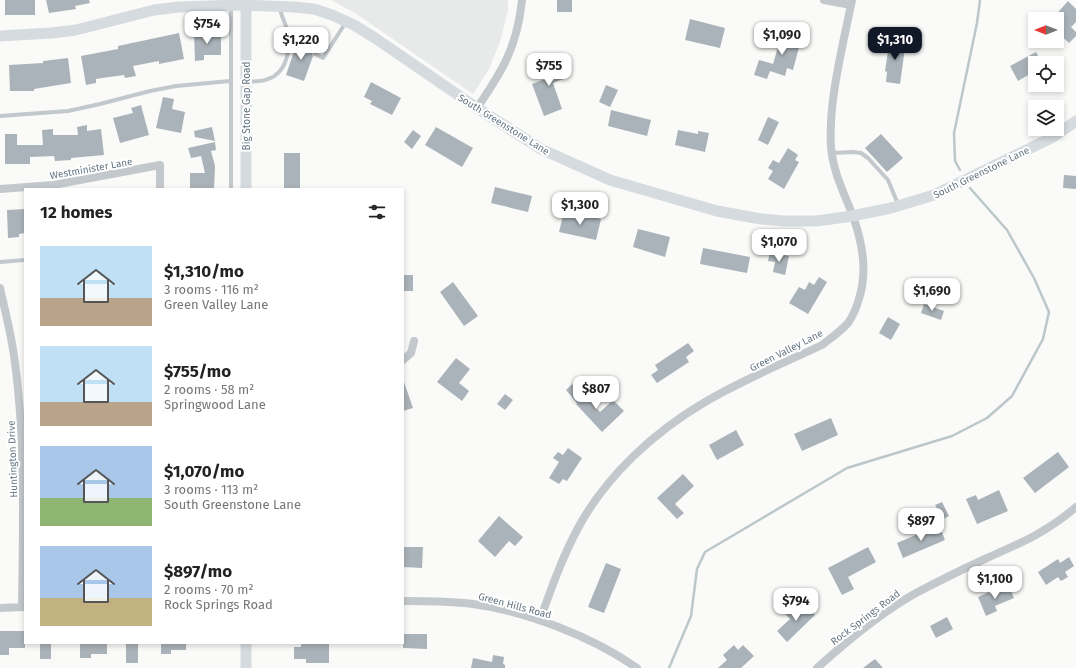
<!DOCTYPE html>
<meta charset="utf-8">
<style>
body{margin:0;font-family:"Fira Sans",sans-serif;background:#f6f6f6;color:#222;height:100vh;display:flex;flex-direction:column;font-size:15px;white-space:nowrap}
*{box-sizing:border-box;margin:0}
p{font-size:13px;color:#767676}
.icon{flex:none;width:22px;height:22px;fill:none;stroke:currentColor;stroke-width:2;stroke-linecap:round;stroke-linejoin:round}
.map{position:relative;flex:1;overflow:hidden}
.panel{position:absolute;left:24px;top:188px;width:380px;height:456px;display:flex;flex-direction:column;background:#fff;border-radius:0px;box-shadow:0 2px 6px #0003}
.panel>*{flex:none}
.needle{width:26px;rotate:270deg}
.fabs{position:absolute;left:1028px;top:12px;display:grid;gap:8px}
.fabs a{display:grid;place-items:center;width:36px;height:36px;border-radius:0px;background:#fff;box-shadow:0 2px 6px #0003;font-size:20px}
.price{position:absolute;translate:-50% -34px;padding:0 9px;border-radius:8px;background:#fff;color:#222;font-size:13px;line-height:26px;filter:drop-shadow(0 1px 2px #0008)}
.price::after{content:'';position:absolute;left:50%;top:24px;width:12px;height:9px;margin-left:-6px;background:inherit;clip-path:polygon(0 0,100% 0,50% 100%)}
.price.current{background:#111827;color:#fff}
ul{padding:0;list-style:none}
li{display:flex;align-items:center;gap:12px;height:100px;padding:0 16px}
li span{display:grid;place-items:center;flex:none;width:112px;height:80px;border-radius:0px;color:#555}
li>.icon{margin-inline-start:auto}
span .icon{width:48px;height:48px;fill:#fffc;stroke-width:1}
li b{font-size:17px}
h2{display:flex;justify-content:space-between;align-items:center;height:48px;padding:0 16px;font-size:17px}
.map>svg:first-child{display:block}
.built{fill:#e8e9e9}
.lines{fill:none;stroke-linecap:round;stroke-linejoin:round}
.stream{stroke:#bbc7cb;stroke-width:2.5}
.building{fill:#aab3b9}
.lane{stroke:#c3c8cc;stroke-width:4}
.street{stroke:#c3c8cc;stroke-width:8}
.secondary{stroke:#d6dbdf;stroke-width:11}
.labels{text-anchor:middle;stroke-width:4;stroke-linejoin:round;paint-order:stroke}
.street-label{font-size:10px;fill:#657683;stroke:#fff}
</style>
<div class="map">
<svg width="1076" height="668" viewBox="0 0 1076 668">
<rect width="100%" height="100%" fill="#fafaf8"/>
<!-- built -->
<path class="built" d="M331 0H508V10L500 42 489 69 473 94 355 13Z"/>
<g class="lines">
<!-- stream -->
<path class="stream" d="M960 170 955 161 954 133 977 23 980 0
M669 668 691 616 697 569 705 552 847 468 952 436 987 418 1012 396 1043 339 1049 312 1034 278 1007 230 970 188"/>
</g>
<!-- building -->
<path class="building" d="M5 0H35V15H5Z
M46 0H89L90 3 75 6 76 9 49 13Z
M557 0H572V12H557Z
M1068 1 1076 9V22L1071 27 1076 32V36L1069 43 1057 32V19H1052Z
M690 19 725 28 720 48 685 40Z
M783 30 802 36 793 70 787 68 785 76 770 71 767 79 754 75 759 60 773 64Z
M194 32H221V55H204V60L195 61Z
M179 33 184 59 159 64V61L133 66 136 76 125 78 124 75 102 78 96 79V83L86 85 81 56 118 49V46Z
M890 38 906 41 900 84 886 82 887 72 885 71Z
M298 40 316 46 315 51 312 53 313 56 304 81 286 75Z
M1036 52 1042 63H1035V71L1018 81 1010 66Z
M555 57 563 79 553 83 562 109 544 116 532 84 545 79 538 63Z
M68 58 71 83 34 89V91H10L9 65 43 63V61Z
M371 82 401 98 392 115 370 104 372 101 364 97Z
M606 85 618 90 610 107 599 102Z
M163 97 174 99 172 109 185 112 181 133 156 128Z
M141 105 149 135 120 143 113 118 133 113 131 108Z
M611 110 651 120 647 136 608 126Z
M768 117 779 122 768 145 758 140Z
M87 125V131L101 129 104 155 71 158V160L55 161 54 156 30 157V164H5V134H17V145H43L42 130 53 129V135H78L77 127Z
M212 127 215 141 195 137 194 131Z
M436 127 473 148 462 167 425 145Z
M413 130 421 136 412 149 404 142Z
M678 130 698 134V131L709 133 705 152 675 145Z
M881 134 903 158 887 172 865 148Z
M215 142 216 150 211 151 215 166 214 189H190V173H205L201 156 191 158 188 148Z
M788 148 798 155 795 160 799 162 784 189 768 179 773 171 768 168 773 160 779 163Z
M284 153H300V189H284Z
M1064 175 1076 176V189L1063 188Z
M495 187 532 196 528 212 491 203Z
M25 209V233L19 234V237L8 238 7 210Z
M564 211 601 219 596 240 559 232Z
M638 229 670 237 665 257 633 247Z
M703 248 750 257 747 273 700 264Z
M770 252 789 256 785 275 773 272 775 262 768 261Z
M403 275H413V291H403Z
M819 277 827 282 808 314 789 303 799 287 805 290 809 282 814 285Z
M453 282 478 316 464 326 440 292Z
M924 304 944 311 941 320 921 313Z
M888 317 900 324 891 340 879 333Z
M688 343 694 351 686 357 689 362 657 383 651 375 658 370 655 365Z
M456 358 470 369 459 383 469 391 462 401 437 382Z
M403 382H404L413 408 403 411Z
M572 384 583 397 585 395 600 412 613 400 624 411 602 432 576 404 577 403 566 390Z
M505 394 513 400 505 410 497 404Z
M831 418 838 435 802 451 794 434Z
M736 430 744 445 717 460 709 445Z
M568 448 582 458 567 481 563 479 559 484 549 478 559 462 553 458 558 452 563 455Z
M1058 452 1069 467 1035 493 1023 478Z
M683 474 694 486 675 504 684 513 677 519 657 498Z
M999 490 1008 511 977 524 966 499 976 495 978 500Z
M942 502 949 516 937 522 932 513 938 510 935 505Z
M499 516 523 537 515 546 509 541 495 557 478 541Z
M939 525 945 540 903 558 897 543Z
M403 547H423L422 568 403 567Z
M868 547 876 562 848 577 854 589 842 595 828 568Z
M1069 557 1074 566 1065 572 1068 577 1061 581 1058 577 1046 585 1038 572 1058 559 1060 563Z
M606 563 621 569 604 613 588 607Z
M1009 586 1014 598 995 606 997 611 986 616 978 597 989 592 990 594Z
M805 603 815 615 787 642 777 631 790 619 785 614 791 609 794 613Z
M947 617 953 629 936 638 930 626Z
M0 631H25V648H9V655H0Z
M403 634H427V649L403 648Z
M40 643H51V659H40Z
M80 643H107V654H91V658H80Z
M126 643H138V663H126Z
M161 643H186V650H171V654H161Z
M301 644H329V663H306V659H294V647H301Z
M734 645 738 650 743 645 754 656 741 668H718L727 660 723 655Z
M493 655 504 657 503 664 505 665V668H471L473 658 492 662Z
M875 659 883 668H863Z"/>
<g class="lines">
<!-- lane -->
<path class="lane" d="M231 5V189
M315 54 323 58 346 22
M246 82C253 81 261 82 268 79 287 73 292 47 287 29 285 22 281 16 280 8
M0 116 68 111 100 104 150 91 176 86 230 81
M832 153 853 152 861 153 868 158 888 180 898 204
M0 262 25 260"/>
<!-- street -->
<path class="street" d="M824 0 851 5
M477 108C503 70 517 47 522 0
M0 189 53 185 160 165V189
M0 288C5 311 11 333 14 356 26 439 23 524 22 607
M403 360 411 353 414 341
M403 601C426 601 450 601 473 604 526 611 593 637 637 668
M0 608 25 607
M540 620C551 589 562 558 578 528 606 476 654 432 705 402 742 380 784 363 822 345 831 338 840 332 848 323 852 317 856 309 858 302 868 273 863 245 853 216 844 193 833 172 831 147 828 102 843 45 852 0
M817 668C847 641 880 613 916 593 939 581 963 569 987 558 1021 543 1047 532 1076 507"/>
<!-- secondary -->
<path class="secondary" d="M246 0V189
M0 36 51 33 76 30 154 10 179 7 240 5 294 7 314 9 332 15 354 25 375 38 477 108 541 149 610 180 717 211 761 219 784 221H817L852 216 891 208 934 195 1053 137 1076 121
M246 643V668"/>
</g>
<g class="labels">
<!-- street labels -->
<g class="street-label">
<text transform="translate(246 106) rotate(-90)" y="4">Big Stone Gap Road</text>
<text transform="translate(504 124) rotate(32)" y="4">South Greenstone Lane</text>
<text transform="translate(91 168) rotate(-10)" y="4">Westminister Lane</text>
<text transform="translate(981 172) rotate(-26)" y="4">South Greenstone Lane</text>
<text transform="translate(786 350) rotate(-27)" y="4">Green Valley Lane</text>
<text transform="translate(12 459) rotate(-92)" y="4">Huntington Drive</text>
<text transform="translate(515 605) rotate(15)" y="4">Green Hills Road</text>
<text transform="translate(865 617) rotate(-37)" y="4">Rock Springs Road</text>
</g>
</g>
</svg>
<div class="fabs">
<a><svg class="needle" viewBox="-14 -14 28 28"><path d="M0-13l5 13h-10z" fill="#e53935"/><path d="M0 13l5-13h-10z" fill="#767676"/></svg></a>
<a><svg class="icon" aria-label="locate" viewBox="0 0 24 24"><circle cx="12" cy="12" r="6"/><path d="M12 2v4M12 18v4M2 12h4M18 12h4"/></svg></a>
<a><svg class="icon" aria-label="layers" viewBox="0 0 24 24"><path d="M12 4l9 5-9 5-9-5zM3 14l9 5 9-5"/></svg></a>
</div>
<b class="price" style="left:207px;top:45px">$754</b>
<b class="price" style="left:782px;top:56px">$1,090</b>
<b class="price" style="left:301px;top:61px">$1,220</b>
<b class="price current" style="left:895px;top:61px">$1,310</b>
<b class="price" style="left:549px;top:87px">$755</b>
<b class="price" style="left:580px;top:226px">$1,300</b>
<b class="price" style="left:779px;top:263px">$1,070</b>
<b class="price" style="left:932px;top:312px">$1,690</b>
<b class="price" style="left:596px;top:410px">$807</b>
<b class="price" style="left:921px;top:542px">$897</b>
<b class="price" style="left:995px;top:600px">$1,100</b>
<b class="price" style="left:796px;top:622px">$794</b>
<section class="panel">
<h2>12 homes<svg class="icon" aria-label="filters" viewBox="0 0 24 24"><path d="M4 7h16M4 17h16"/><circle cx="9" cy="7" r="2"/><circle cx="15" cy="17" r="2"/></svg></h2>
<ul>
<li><span style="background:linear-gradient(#bfe0f5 65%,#b9a48a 0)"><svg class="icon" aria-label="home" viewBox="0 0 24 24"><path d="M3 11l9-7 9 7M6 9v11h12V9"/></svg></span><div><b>$1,310/mo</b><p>3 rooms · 116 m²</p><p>Green Valley Lane</p></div></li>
<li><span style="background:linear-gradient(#bfe0f5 70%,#b9a48a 0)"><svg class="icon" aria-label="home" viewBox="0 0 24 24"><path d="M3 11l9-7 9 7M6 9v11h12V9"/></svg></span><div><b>$755/mo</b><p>2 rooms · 58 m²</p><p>Springwood Lane</p></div></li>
<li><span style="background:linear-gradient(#a9c7e8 65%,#8fb573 0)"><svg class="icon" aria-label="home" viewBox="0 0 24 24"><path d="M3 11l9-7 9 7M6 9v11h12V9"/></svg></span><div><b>$1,070/mo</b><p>3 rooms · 113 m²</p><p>South Greenstone Lane</p></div></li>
<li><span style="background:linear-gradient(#a9c7e8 65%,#c2b280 0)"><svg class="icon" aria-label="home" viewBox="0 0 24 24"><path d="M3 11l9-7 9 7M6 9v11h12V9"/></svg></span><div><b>$897/mo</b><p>2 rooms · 70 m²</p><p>Rock Springs Road</p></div></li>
</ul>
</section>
</div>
